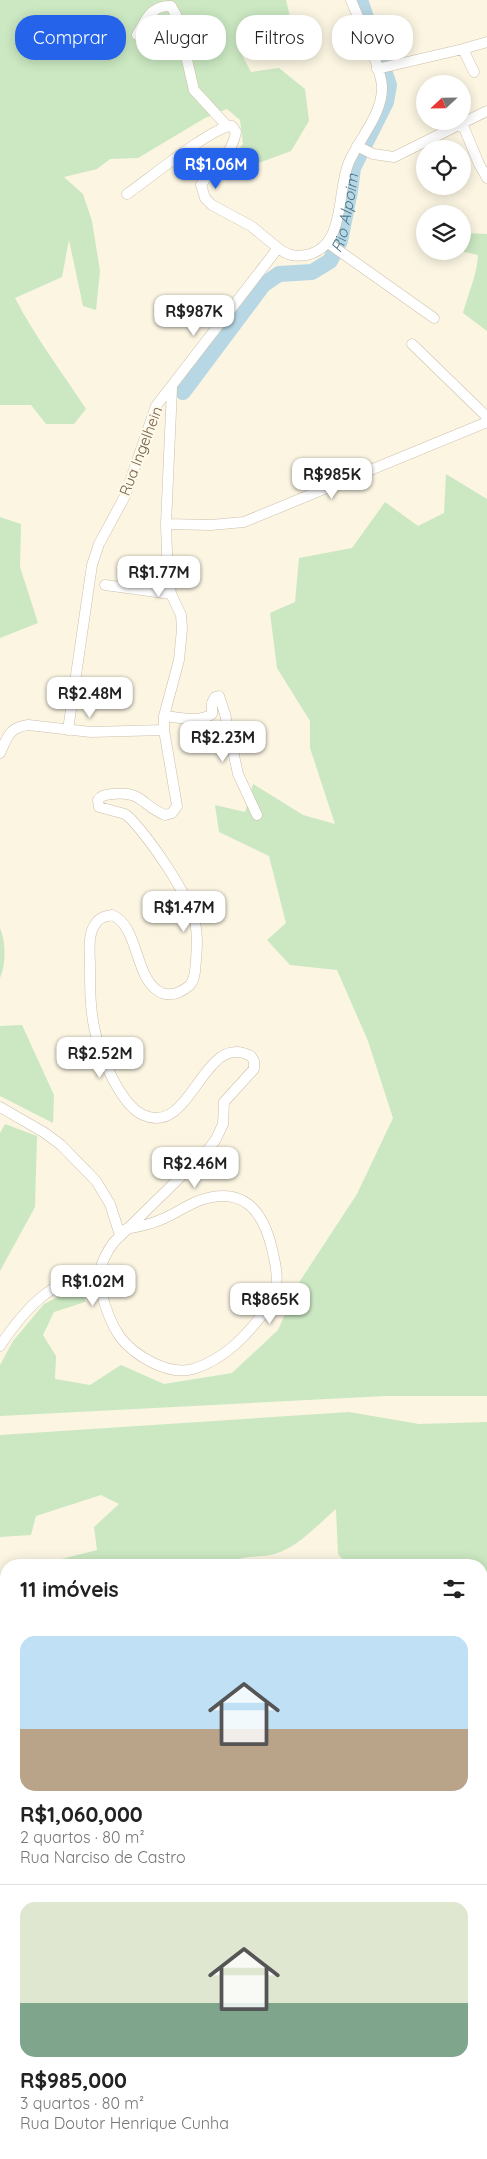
<!DOCTYPE html>
<html lang="pt">
<meta charset="utf-8">
<style>
body{margin:0;font-family:Quicksand,sans-serif;background:#f2f2f2;color:#222;height:100vh;display:flex;flex-direction:column;font-size:19px;white-space:nowrap}
*{box-sizing:border-box;margin:0}
p{font-size:16px;color:#767676}
.icon{flex:none;width:28px;height:28px;fill:none;stroke:currentColor;stroke-width:2;stroke-linecap:round;stroke-linejoin:round}
.map{position:relative;flex:1;overflow:hidden}
.panel{position:absolute;left:0px;top:1559px;width:488px;height:601px;display:flex;flex-direction:column;background:#fff;border-radius:20px 20px 0 0;box-shadow:0 2px 12px #0003}
.panel>*{flex:none}
.banner{position:absolute;left:15px;top:15px;width:458px;height:45px;display:flex;gap:10px}
.needle{width:32px;rotate:248deg}
.controls{position:absolute;left:416px;top:75px;display:grid;gap:10px}
.controls a{display:grid;place-items:center;width:55px;height:55px;border-radius:50%;background:#fff;box-shadow:0 2px 12px #0003;font-size:25px}
.price{position:absolute;translate:-50% -42px;padding:0 11px;border-radius:10px;background:#fff;color:#222;font-size:16px;line-height:32px;filter:drop-shadow(0 1px 2px #0008)}
.price::after{content:'';position:absolute;left:50%;top:30px;width:15px;height:11px;margin-left:-8px;background:inherit;clip-path:polygon(0 0,100% 0,50% 100%)}
.price.on{background:#2563eb;color:#fff}
ul{padding:0;list-style:none}
li{display:grid;align-content:center;gap:10px;height:265px;padding:0 20px}
li+li{border-top:1px solid #e0e0e0}
li span{display:grid;place-items:center;height:155px;border-radius:15px;color:#555}
li>.icon{margin-inline-start:auto}
span .icon{width:90px;height:90px;fill:#fffc;stroke-width:1}
li b{font-size:21px}
h2{display:flex;justify-content:space-between;align-items:center;height:60px;padding:0 20px;font-size:21px}
.pill{padding:0 18px;border-radius:20px;background:#fff;box-shadow:0 2px 12px #0003;font-size:18px;line-height:45px}
.pill.on{background:#2563eb;color:#fff}
.map>svg:first-child{display:block}
.green{fill:#cbe8c2}
.lines{fill:none;stroke-linecap:round;stroke-linejoin:round}
.river{stroke:#b8d7e4;stroke-width:16}
.minor-casing{stroke:#ccbeaa;stroke-width:11}
.minor{stroke:#fff;stroke-width:10}
.labels{text-anchor:middle;stroke-width:4.5;stroke-linejoin:round;paint-order:stroke}
.street-label{font-size:15px;fill:#725e4a;stroke:#fef9e8}
.water-label{font-size:16px;font-style:italic;fill:#48768b;stroke:#fef9e8}
</style>
<div class="map">
<svg width="487" height="2159" viewBox="0 0 487 2159">
<rect width="100%" height="100%" fill="#fbf5e2"/>
<!-- green -->
<path class="green" d="M0 0H286L290 17 242 55 251 72 279 68 305 89 309 121 291 151 256 164 219 173 243 144 240 120 227 109 205 118 138 158 110 159 97 169 64 177 83 194 92 221 100 271 96 310 83 306 69 240 62 277 15 298C35 337 62 372 86 409L74 424H46L31 405H0Z
M466 233 487 234V331L463 313C468 294 477 275 478 255L464 252Z
M446 474 487 499V1396H385L0 1416V1365L13 1341 44 1304 70 1291 84 1290 85 1302 54 1312 43 1335 56 1356 55 1379 90 1385 121 1365 164 1384 232 1373 278 1330 300 1281 357 1194 393 1118 368 1041 337 970 290 965 267 940 286 923 269 856 219 832 215 805 245 812 253 784 303 815 335 824 310 748V721L277 668 270 613 295 602 299 558 352 548 385 502 418 526 444 513Z
M0 517 21 524 20 567 38 623 0 638Z
M0 928C6 942 6 964 0 978Z
M22 1025 54 1095 53 1123 0 1096V1026Z
M5 1124 37 1136 35 1207 0 1271V1133Z
M349 1412 419 1424 487 1422V1579L481 1577V1565H347L338 1554 336 1509C316 1526 296 1550 270 1555 255 1558 240 1554 230 1565H38L97 1550 94 1527 119 1504 101 1495 36 1516 31 1535 0 1537V1435Z
M0 1613 6 1617V1802L0 1794Z
M0 1871 6 1876V1900L0 1899Z
M6 1980V2154H37V2159H0V1983Z
M481 2111 485 2114 481 2159H136V2154H481Z"/>
<g class="lines">
<!-- river -->
<path class="river" id="s1" d="M183 392 263 285 279 274 312 272 330 261 340 241 350 191 353 168 386 102 389 85 360 0"/>
<!-- minor casing -->
<g class="minor-casing">
<path id="minor" d="M137 35C146 20 151 5 171 6L177 17 194 90 227 126
M463 49 487 42
M377 69 463 49 474 72
M462 123 479 164 487 178
M357 146 373 154 394 157 487 111
M127 194C146 181 213 126 232 126L236 132C230 160 215 163 201 185L205 198 212 205 251 226 278 248
M328 243 434 318
M412 344 487 417
M166 524 211 525 244 522 487 422
M105 585 171 594
M164 716C178 717 200 723 212 714V703L215 697 219 696 225 714 238 774 257 815
M68 730 92 565 99 544 125 496 156 406 278 248C287 255 294 257 306 255 347 247 336 191 349 162 360 137 383 114 382 86 380 65 360 22 351 0
M0 753C8 737 8 728 28 725L91 732 164 730
M0 1107 45 1133 61 1145 96 1181 110 1204 120 1235
M126 1229C137 1227 149 1225 160 1220 174 1215 186 1205 201 1200 243 1186 263 1210 272 1249 277 1269 281 1289 268 1307 249 1333 226 1359 193 1369 168 1376 135 1356 120 1337 111 1324 105 1307 101 1291 100 1287 98 1281 99 1276 100 1265 107 1251 114 1242L208 1150 216 1139 223 1124 224 1102 254 1069V1061L251 1056C202 1030 193 1137 143 1115 121 1105 99 1054 95 1031 90 1010 90 989 90 967 90 953 87 934 96 923 100 917 106 916 112 915 140 926 134 982 162 993 173 997 182 992 190 985 196 978 195 968 196 960 197 947 198 935 195 922 187 892 152 842 131 819L125 814 99 807 98 800C101 795 106 795 112 794 144 791 140 805 165 815L172 813 177 806 164 730V716L179 660 182 629 181 615 171 594 167 553 166 524 172 388
M0 1346C22 1313 54 1273 98 1277
M481 1659 487 1658
M481 1698H487
M481 1733 487 1736
M481 1792 487 1781
M481 1805 487 1808
M481 1843H487
M0 1852 6 1859
M481 1896H487
M0 1902 6 1905
M0 1940 6 1937
M481 1945 487 1939
M481 2008 487 2009"/>
</g>
<!-- minor -->
<use href="#minor" class="minor"/>
</g>
<g class="labels">
<!-- street labels -->
<g class="street-label">
<text transform="translate(141 451) rotate(-69)" y="5">Rua Ingelhein</text>
</g>
<!-- water labels -->
<g class="water-label">
<text dy="6" stroke="none"><textPath href="#s1" startOffset="258">Rio Alpoim</textPath></text>
</g>
</g>
</svg>
<div class="controls">
<a><svg class="needle" viewBox="-14 -14 28 28"><path d="M0-13l5 13h-10z" fill="#e53935"/><path d="M0 13l5-13h-10z" fill="#767676"/></svg></a>
<a><svg class="icon" aria-label="locate" viewBox="0 0 24 24"><circle cx="12" cy="12" r="6"/><path d="M12 2v4M12 18v4M2 12h4M18 12h4"/></svg></a>
<a><svg class="icon" aria-label="layers" viewBox="0 0 24 24"><path d="M12 4l9 5-9 5-9-5zM3 14l9 5 9-5"/></svg></a>
</div>
<b class="price on" style="left:216px;top:190px">R$1.06M</b>
<b class="price" style="left:194px;top:337px">R$987K</b>
<b class="price" style="left:332px;top:500px">R$985K</b>
<b class="price" style="left:159px;top:598px">R$1.77M</b>
<b class="price" style="left:90px;top:719px">R$2.48M</b>
<b class="price" style="left:223px;top:763px">R$2.23M</b>
<b class="price" style="left:184px;top:933px">R$1.47M</b>
<b class="price" style="left:100px;top:1079px">R$2.52M</b>
<b class="price" style="left:195px;top:1189px">R$2.46M</b>
<b class="price" style="left:93px;top:1307px">R$1.02M</b>
<b class="price" style="left:270px;top:1325px">R$865K</b>
<div class="banner">
<a class="pill on">Comprar</a>
<a class="pill">Alugar</a>
<a class="pill">Filtros</a>
<a class="pill">Novo</a>
</div>
<section class="panel">
<h2>11 imóveis<svg class="icon" aria-label="filters" viewBox="0 0 24 24"><path d="M4 7h16M4 17h16"/><circle cx="9" cy="7" r="2"/><circle cx="15" cy="17" r="2"/></svg></h2>
<ul>
<li><span style="background:linear-gradient(#bfe0f5 60%,#b9a48a 0)"><svg class="icon" aria-label="home" viewBox="0 0 24 24"><path d="M3 11l9-7 9 7M6 9v11h12V9"/></svg></span><div><b>R$1,060,000</b><p>2 quartos · 80 m²</p><p>Rua Narciso de Castro</p></div></li>
<li><span style="background:linear-gradient(#dfe7d0 65%,#7fa58c 0)"><svg class="icon" aria-label="home" viewBox="0 0 24 24"><path d="M3 11l9-7 9 7M6 9v11h12V9"/></svg></span><div><b>R$985,000</b><p>3 quartos · 80 m²</p><p>Rua Doutor Henrique Cunha</p></div></li>
</ul>
</section>
</div>
